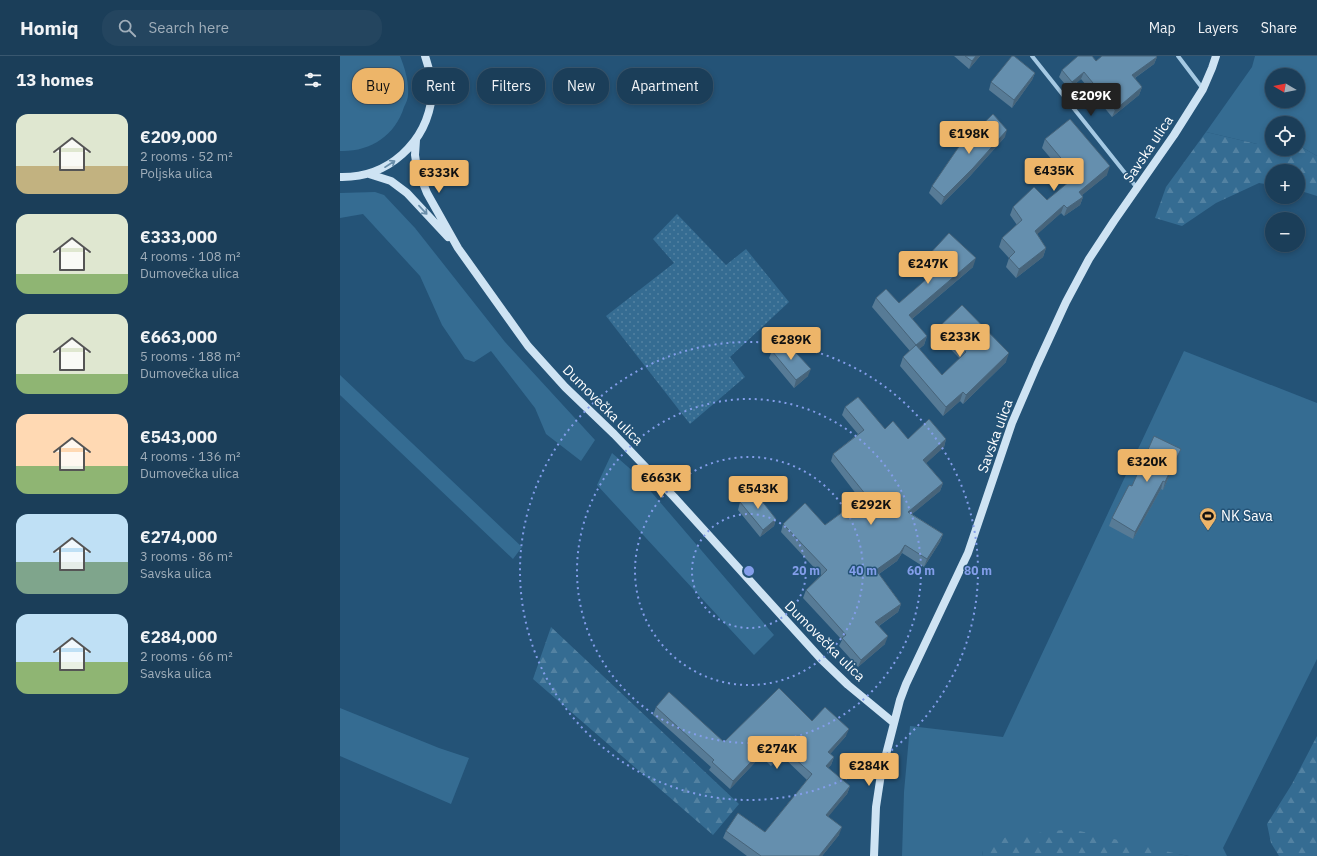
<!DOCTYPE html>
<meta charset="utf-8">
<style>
body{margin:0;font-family:"IBM Plex Sans",sans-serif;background:#24455f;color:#f1f3f6;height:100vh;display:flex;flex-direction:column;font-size:15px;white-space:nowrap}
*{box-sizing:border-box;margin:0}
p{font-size:13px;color:#a0aeba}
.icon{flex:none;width:22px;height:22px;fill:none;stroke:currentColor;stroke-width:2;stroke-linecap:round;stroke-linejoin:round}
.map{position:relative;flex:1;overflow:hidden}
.panel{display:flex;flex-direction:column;background:#1b3e59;width:340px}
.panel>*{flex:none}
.banner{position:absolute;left:12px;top:12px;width:380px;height:36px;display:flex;gap:8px}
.needle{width:26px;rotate:280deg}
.fabs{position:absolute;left:925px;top:12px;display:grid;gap:8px}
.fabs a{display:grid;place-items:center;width:40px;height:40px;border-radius:50%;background:#1b3e59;box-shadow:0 2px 6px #0003,0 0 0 1px #39576f;font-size:20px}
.price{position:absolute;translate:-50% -34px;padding:0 9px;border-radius:4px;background:#edb569;color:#111;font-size:13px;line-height:26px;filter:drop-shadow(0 1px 2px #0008)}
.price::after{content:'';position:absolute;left:50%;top:24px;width:12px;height:9px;margin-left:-6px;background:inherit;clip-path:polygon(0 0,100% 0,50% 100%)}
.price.selected{background:#222;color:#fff}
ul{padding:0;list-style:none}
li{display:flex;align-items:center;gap:12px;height:100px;padding:0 16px}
li span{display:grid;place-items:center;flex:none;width:112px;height:80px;border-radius:12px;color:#555}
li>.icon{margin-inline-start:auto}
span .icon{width:48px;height:48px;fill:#fffc;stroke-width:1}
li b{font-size:17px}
h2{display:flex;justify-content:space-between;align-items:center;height:48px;padding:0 16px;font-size:17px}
.pill{padding:0 14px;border-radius:16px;background:#1b3e59;box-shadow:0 2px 6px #0003,0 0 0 1px #39576f;font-size:14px;line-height:36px}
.pill.selected{background:#edb569;color:#111}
header{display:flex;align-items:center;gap:24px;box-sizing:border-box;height:56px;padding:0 20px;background:#1b3e59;border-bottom:1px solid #39576f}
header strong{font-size:19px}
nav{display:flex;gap:22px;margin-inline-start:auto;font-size:14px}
.search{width:280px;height:36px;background:#24455f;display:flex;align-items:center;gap:10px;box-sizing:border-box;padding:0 14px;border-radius:16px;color:#a0aeba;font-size:15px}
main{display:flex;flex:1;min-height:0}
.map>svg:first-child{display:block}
.grass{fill:#356c92;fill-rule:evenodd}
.forest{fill:url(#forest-firs)}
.garden{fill:url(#garden-dots)}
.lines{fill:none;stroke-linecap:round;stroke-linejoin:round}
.street{stroke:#a5c9e3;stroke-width:4}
.secondary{stroke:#cee3f3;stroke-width:8}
.wall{fill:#577b96}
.shaded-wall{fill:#47647a}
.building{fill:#658fae;stroke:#47647a}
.oneway{stroke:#688da9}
.ring{fill:none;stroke:#839eea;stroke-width:2;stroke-dasharray:2 4}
.labels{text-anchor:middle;stroke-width:3;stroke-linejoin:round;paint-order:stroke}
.street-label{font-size:14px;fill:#fff;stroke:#245377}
.poi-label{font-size:14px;fill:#fff;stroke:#245377;text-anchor:start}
.centre{fill:#839eea;stroke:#245377;stroke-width:2}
.ring-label{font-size:12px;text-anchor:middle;font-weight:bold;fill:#839eea;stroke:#245377;stroke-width:3;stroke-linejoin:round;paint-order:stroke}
</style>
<header>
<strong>Homiq</strong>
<div class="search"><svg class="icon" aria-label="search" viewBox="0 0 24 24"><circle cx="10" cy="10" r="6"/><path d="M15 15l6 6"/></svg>Search here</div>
<nav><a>Map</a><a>Layers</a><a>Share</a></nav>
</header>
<main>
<section class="panel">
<h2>13 homes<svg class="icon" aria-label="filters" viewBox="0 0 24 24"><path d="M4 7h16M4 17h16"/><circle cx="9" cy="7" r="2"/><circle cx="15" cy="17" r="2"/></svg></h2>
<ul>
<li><span style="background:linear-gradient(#dfe7d0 65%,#c2b280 0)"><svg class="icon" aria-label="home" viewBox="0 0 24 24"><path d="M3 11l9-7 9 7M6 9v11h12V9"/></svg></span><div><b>€209,000</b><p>2 rooms · 52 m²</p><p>Poljska ulica</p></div></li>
<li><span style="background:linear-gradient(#dfe7d0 75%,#8fb573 0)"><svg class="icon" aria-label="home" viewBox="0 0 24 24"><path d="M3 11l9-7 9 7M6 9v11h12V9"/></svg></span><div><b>€333,000</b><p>4 rooms · 108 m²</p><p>Dumovečka ulica</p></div></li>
<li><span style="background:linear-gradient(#dfe7d0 75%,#8fb573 0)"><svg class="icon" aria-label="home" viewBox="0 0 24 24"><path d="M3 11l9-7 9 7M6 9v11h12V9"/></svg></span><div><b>€663,000</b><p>5 rooms · 188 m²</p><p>Dumovečka ulica</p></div></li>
<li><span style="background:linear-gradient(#ffd9b3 65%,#8fb573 0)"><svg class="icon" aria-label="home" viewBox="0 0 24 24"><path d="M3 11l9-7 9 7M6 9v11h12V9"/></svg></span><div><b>€543,000</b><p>4 rooms · 136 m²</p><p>Dumovečka ulica</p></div></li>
<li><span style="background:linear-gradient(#bfe0f5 60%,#7fa58c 0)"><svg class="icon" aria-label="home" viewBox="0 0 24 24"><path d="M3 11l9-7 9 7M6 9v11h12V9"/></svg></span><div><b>€274,000</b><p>3 rooms · 86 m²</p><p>Savska ulica</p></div></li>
<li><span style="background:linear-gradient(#bfe0f5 60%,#8fb573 0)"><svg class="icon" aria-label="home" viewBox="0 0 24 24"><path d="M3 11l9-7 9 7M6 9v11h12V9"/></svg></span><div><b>€284,000</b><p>2 rooms · 66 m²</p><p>Savska ulica</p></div></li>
</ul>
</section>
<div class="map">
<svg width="977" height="800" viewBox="0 0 977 800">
<defs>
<pattern id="forest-firs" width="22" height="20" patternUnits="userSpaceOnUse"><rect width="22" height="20" fill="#356c92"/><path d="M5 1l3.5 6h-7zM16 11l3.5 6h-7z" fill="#5382a2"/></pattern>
<pattern id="garden-dots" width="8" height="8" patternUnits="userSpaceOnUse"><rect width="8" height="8" fill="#356c92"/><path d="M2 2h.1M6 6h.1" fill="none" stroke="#5382a2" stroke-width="1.8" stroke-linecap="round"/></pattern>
</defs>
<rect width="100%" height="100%" fill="#245377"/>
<!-- grass -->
<path class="grass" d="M0 0H60C65 13 69 25 68 39 68 43 66 47 64 51 55 80 30 96 0 95Z
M915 0H977V100L958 89V67H932V88H917L866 76 912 11ZM932 19H958V45H932Z
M35 136 44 139 75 172 165 286 255 384 241 405 206 378 195 352 151 295 134 306 125 303 102 269 80 220 23 158 0 162V137Z
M844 295 977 347V603L883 792 887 800H849L838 798 643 795 642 800H562L564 736 570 670 663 681Z
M0 319 182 491 173 503 0 339Z
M272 397 295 417 434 579 414 599 257 429Z
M0 652 99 692 129 702 111 748 0 700Z"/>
<!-- forest -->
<path class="forest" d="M866 76 917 88H932V93H958V89L977 100V140L958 134V115H932V129L919 127 876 147 842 170 815 162 826 131Z
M211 571 399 748 373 779 193 623Z
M977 680V800H939L931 787 927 768 952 728Z
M731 773 838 798 849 800H642L643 795 666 781Z"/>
<!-- garden -->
<path class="garden" d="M337 158 386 209 406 193 449 246 390 301 405 321 350 368 266 260 334 207 313 183Z"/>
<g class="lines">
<!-- street -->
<path class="street" d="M692 0 797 132
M838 0 863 33"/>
<!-- secondary -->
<path class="secondary" d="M76 84 75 99 77 112 87 137 118 192 188 290 225 331 274 378 334 441 481 603 508 629 554 667
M29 118 51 125 67 137 108 181
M0 121C48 122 87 87 92 39 93 26 89 12 85 0
M534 800 536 751 541 718 560 644 566 628 628 497 672 367 697 309 726 246 749 203 774 165 834 79 863 33 872 12 876 0"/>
</g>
<!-- wall -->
<path class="wall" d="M614 0H640L629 13Z
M817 1 814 8 795 22 802 31 799 39 772 61 741 23 729 33 719 21 722 14 756 5Z
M695 17 692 24 672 52 649 34 651 26Z
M665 81 630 120 601 149 589 137 592 130Z
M705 83 767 119 742 139 743 141 740 149 724 160 721 157 697 178 706 192 703 201 676 222 666 211 669 202 659 191 662 182 677 169 670 159 673 151 707 144 730 125 702 92Z
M585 203 633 211 572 263 587 280 584 289 579 293 602 319 620 303 597 279 600 270 666 306 623 348 620 345 603 360 560 310 563 301 570 295 532 251 536 242 559 247 591 220 582 212Z
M432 295 468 320 454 332 429 302Z
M505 351 545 373 568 383H606L604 391 586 407 603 427 600 435 572 458 603 478 600 486 584 511 562 497 557 505 539 518 561 548 558 556 539 570 545 588 518 611 499 590 502 584 463 542 466 534 481 519 441 476 443 468 485 469 520 443 491 405 493 398 518 378 502 359Z
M841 393 838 400 823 434 821 433 793 483 769 470 772 462 792 430Z
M400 446 436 463 434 470 420 481 398 454Z
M316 651 384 686 472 665 506 680 490 698 494 701 491 709 488 712 510 730 507 738 488 760 499 779 482 800H407L383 782 386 775 425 776 467 724 442 700 431 710 421 700 390 733 369 714 371 711 313 659Z"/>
<!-- shaded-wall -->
<path class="shaded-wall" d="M636 0H640L629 13 632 5Z
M817 1 814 8 789 26 792 19Z
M744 16 741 23 729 33 732 26Z
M695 17 692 24 672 52 674 44Z
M802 31 799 39 772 61 775 54Z
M667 74 665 81 630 120 601 149 604 141Z
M770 110 767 119 736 144 739 136Z
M743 141 740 149 724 160 727 152Z
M724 149 721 157 692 183 695 175Z
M706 192 703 201 676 222 679 213Z
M636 202 633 211 566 268 569 259Z
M587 280 584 289 573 298 576 289Z
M669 297 666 306 623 348 626 339Z
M471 313 468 320 454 332 456 324Z
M623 336 620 345 603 360 606 351Z
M606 383 604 391 581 412 583 404Z
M841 393 838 400 823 434 825 426Z
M823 425 821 433 793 483 795 476Z
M603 427 600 435 565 464 568 456Z
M436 463 434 470 420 481 423 474Z
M603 478 600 486 584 511 587 503Z
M565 489 562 497 557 505 533 522 536 514Z
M561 548 558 556 533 574 535 566Z
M548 580 545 588 518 611 521 604Z
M509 673 506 680 485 704 488 696Z
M424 692 421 700 390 733 393 725Z
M444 693 442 700 431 710 434 703Z
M494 701 491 709 483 718 486 710Z
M510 730 507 738 484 766 486 759Z
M502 771 499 779 482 800H479Z"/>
<!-- building -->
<path class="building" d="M625 0H636L632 5Z
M672 0H674L695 17 674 44 651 26Z
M738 0H752L756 5 762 0H816L817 1 792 19 802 31 775 54 744 16 732 26 722 14Z
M653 58 667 74 633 112 604 141 592 130 618 92Z
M730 63 770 110 739 136 743 141 727 152 724 149 695 175 706 192 679 213 669 202 675 196 662 182 682 164 673 151 694 131 707 144 736 120 705 83Z
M609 177 636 202 569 259 587 280 576 289 536 242 546 233 559 247 597 214 585 203Z
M622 249 669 297 626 339 623 336 606 351 563 301 576 289 602 319 626 296 600 270Z
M445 285 471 313 456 324 432 295Z
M518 341 545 373 553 365 568 383 589 363 606 383 583 404 603 427 568 456 603 478 587 503 565 489 560 497 536 514 561 548 535 566 548 580 521 604 502 582 506 579 466 534 487 514 443 468 465 447 485 469 526 439 493 398 524 374 505 351Z
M814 380 841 393 825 426 823 425 795 476 772 462 789 429 792 430Z
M414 435 436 463 423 474 400 446Z
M439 632 472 665 485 651 509 673 488 696 494 701 486 710 510 730 486 759 502 771 479 800H421L386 775 398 757 425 776 472 718 444 693 434 703 424 692 393 725 372 706 374 704 316 651 329 636 384 686Z"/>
<!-- one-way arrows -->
<defs><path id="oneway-shaft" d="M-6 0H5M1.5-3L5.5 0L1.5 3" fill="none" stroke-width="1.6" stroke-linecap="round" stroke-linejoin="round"/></defs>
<g class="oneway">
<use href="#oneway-shaft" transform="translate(50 108) rotate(-33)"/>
<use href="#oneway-shaft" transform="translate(83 154) rotate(47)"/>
</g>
<!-- distance rings -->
<g class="ring">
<circle cx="409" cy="515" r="57"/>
<circle cx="409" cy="515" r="114"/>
<circle cx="409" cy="515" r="172"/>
<circle cx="409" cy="515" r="229"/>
</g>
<!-- icons -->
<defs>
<g id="stadium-pin" transform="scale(0.9)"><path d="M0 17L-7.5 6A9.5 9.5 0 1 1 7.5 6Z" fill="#edb569" stroke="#245377"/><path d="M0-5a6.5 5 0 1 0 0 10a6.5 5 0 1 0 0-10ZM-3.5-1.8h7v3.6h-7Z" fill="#111"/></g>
</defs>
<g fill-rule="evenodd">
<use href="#stadium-pin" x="868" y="460"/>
</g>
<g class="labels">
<!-- street labels -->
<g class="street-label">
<text transform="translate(808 93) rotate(-56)" y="5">Savska ulica</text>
<text transform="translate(263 349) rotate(45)" y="5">Dumovečka ulica</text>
<text transform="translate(655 380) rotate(-70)" y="5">Savska ulica</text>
<text transform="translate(485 585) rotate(45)" y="5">Dumovečka ulica</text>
</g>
<!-- poi labels -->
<g class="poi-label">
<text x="881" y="465">NK Sava</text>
</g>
</g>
<circle cx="409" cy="515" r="6" class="centre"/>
<g class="ring-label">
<text x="466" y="519">20 m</text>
<text x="523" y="519">40 m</text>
<text x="581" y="519">60 m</text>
<text x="638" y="519">80 m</text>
</g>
</svg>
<div class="fabs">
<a><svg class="needle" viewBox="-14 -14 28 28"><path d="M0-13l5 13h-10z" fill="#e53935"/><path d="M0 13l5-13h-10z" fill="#a0aeba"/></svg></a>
<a><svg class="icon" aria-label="locate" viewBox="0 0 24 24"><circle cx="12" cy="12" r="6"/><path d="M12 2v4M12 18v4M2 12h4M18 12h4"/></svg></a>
<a>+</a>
<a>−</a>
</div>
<b class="price selected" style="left:751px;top:61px">€209K</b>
<b class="price" style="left:629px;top:99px">€198K</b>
<b class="price" style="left:714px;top:136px">€435K</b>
<b class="price" style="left:99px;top:138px">€333K</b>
<b class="price" style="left:588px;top:229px">€247K</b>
<b class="price" style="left:620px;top:302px">€233K</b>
<b class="price" style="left:451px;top:305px">€289K</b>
<b class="price" style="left:807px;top:427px">€320K</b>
<b class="price" style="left:321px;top:443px">€663K</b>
<b class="price" style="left:418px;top:454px">€543K</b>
<b class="price" style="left:531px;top:470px">€292K</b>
<b class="price" style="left:437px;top:714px">€274K</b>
<b class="price" style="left:529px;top:731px">€284K</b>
<div class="banner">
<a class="pill selected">Buy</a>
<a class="pill">Rent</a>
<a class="pill">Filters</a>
<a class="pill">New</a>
<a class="pill">Apartment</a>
</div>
</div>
</main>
